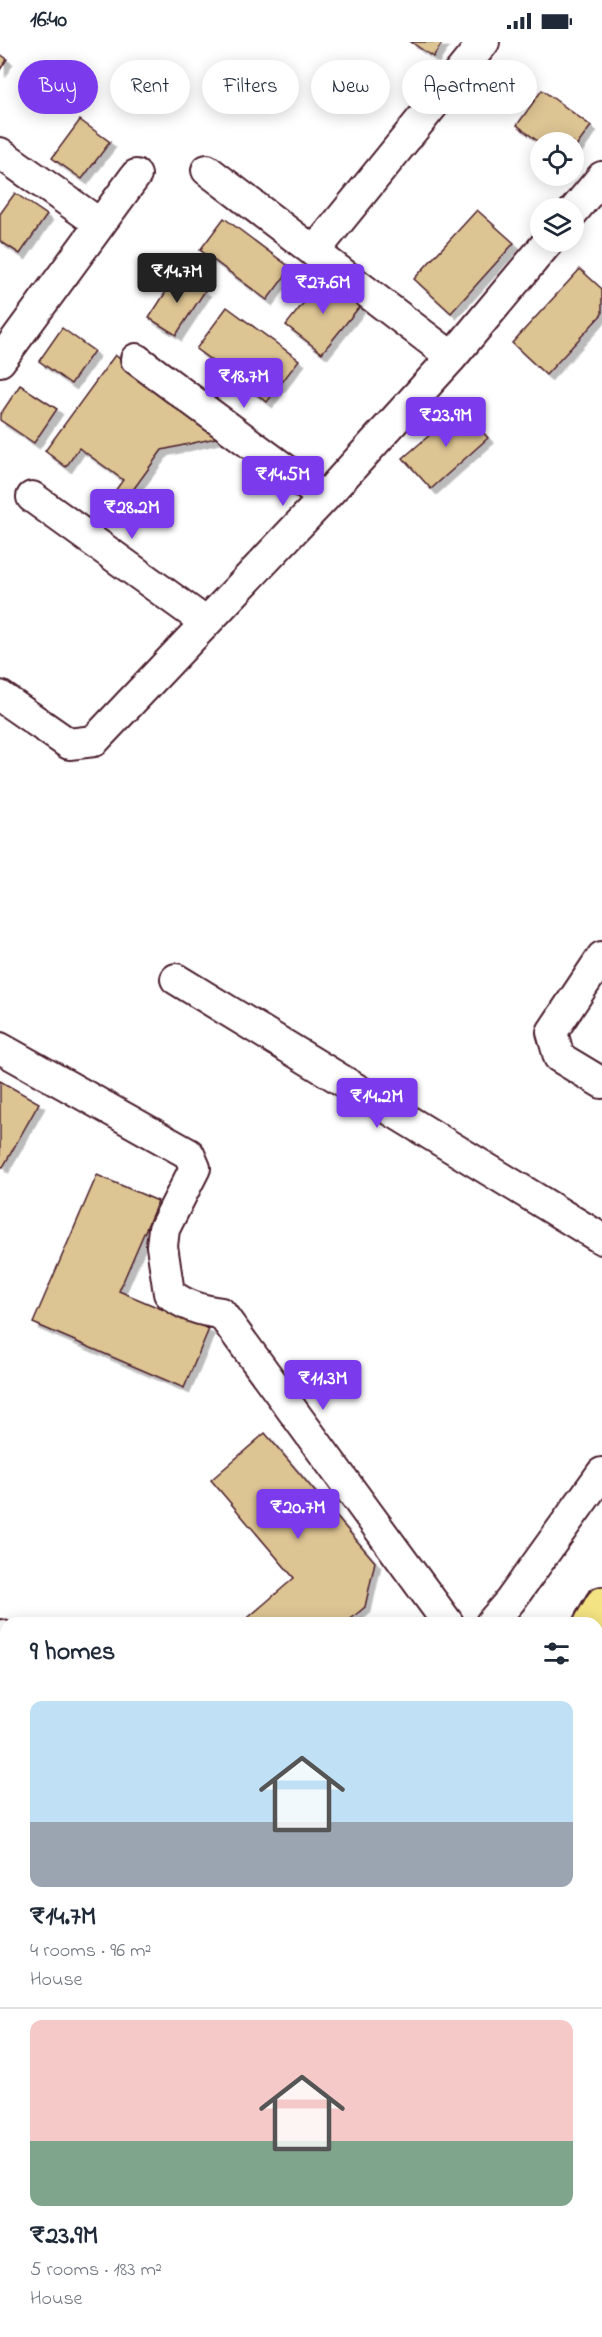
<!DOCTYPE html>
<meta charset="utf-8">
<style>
body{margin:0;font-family:"Indie Flower",sans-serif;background:#f2f2f3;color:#1f2937;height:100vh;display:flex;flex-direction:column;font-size:22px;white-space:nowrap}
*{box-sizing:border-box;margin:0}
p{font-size:20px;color:#747a83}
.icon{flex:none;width:33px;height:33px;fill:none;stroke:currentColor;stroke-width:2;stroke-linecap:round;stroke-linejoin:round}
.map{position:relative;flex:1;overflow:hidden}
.panel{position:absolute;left:0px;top:1575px;width:603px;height:720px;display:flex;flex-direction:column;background:#fff;border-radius:18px 18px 0 0;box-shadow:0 3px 15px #0003}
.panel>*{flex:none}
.top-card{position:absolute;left:18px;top:18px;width:567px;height:54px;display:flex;gap:12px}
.controls{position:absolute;left:530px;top:90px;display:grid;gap:12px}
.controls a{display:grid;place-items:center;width:54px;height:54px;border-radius:50%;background:#fff;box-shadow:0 3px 15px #0003;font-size:30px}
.price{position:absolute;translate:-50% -51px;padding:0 14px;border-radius:6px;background:#7c3aed;color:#fff;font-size:20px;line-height:39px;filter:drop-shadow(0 2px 3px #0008)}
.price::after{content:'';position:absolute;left:50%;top:36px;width:18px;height:14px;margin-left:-9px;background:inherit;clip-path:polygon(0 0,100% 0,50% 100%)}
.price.current{background:#222;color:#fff}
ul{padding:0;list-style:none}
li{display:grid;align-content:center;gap:12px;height:318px;padding:0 30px}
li+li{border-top:2px solid #e0e1e3}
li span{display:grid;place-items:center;height:186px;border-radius:12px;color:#555}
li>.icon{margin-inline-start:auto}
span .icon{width:108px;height:108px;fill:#fffc;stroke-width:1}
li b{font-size:26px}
h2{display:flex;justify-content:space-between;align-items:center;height:72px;padding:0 30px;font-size:26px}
.pill{padding:0 21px;border-radius:27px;background:#fff;box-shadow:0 3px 15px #0003;font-size:21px;line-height:54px}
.pill.current{background:#7c3aed;color:#fff}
.status{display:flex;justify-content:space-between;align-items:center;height:42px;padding:0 30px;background:#fff;direction:ltr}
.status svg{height:16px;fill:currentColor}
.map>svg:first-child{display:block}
.building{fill:#ddc493;stroke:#4a1f2b;stroke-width:1.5;filter:url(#shadow)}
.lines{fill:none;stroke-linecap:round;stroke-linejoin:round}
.street-casing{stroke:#4a1f2b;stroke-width:34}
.secondary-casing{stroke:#4a1f2b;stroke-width:38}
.highway-casing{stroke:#4a1f2b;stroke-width:38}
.street{stroke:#fff;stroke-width:30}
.secondary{stroke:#fff;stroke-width:33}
.highway{stroke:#f4e382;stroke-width:33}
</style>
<div class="status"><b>16:40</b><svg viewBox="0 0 49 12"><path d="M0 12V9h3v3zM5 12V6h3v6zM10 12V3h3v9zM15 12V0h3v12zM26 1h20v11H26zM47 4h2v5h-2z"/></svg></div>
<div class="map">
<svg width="602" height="2295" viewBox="0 0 602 2295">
<defs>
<filter id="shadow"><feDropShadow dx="5.5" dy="5.5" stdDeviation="0" flood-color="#0004"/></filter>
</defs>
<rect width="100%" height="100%" fill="#fff"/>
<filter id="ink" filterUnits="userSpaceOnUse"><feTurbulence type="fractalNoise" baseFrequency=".0167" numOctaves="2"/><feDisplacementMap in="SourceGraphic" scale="12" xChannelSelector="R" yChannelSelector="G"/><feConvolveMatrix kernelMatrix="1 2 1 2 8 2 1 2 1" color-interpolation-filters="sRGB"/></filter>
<g filter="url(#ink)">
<!-- building -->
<path class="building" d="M411 0H443L433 15Z
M0 12 7 17 0 28Z
M542 48 591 84 573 109V100L540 101 517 83Z
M80 78 110 100 82 137 52 116Z
M15 151 47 173 20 212 0 199V172Z
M477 168 514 201 451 271 414 237Z
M224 176 291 226 267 258 200 208Z
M580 227 602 247V272L546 333 512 301Z
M178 231 205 249 176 293 149 276Z
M324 235 360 264 322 311 286 283Z
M227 265 299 318 267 360 196 307Z
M62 286 94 309 71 342 39 319Z
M115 313 225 394 162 408 130 452 136 461 132 467 112 453 123 438 79 406 66 425 45 409Z
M20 343 57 367 34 401 0 378V373Z
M461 366 488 396 431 447 403 416Z
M0 1039 39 1061 3 1125 0 1124Z
M97 1133 158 1159 119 1249 209 1287 184 1346 33 1281Z
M265 1391 375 1520 365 1565 346 1581H242L294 1536 211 1438Z"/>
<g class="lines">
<!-- street casing -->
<g class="street-casing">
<path id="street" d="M0 111 100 182
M207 128 452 315
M573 170 602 135
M314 210 484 0
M136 317 324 456
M0 319 136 133
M32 455 205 580
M0 654 69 702 94 699 324 456 452 315 548 200
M602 915 552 990 559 1015 602 1041
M176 937 602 1197
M0 1006 189 1112 195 1126 164 1187 162 1204 169 1251C183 1263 203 1269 221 1271L448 1581
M491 1581 510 1559 602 1431
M0 1593 6 1596
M0 2005 6 2001"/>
</g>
<!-- secondary casing -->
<g class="secondary-casing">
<path id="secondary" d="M597 2004 602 1988
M507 2295 509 2289"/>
</g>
<!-- highway casing -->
<g class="highway-casing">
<path id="highway" d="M591 1581 602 1562
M597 1818 602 1815
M597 1955 602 1952
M0 2246 6 2241
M125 2295 133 2289
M335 2295 342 2289"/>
</g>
<!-- street -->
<use href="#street" class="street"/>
<!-- secondary -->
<use href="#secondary" class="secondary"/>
<!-- highway -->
<use href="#highway" class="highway"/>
</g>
</g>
</svg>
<div class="controls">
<a><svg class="icon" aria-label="locate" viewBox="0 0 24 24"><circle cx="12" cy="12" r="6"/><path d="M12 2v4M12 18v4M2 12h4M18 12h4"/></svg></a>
<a><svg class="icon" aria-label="layers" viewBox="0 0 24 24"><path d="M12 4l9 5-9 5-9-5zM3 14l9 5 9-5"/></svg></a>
</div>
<b class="price current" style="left:177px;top:262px">₹14.7M</b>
<b class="price" style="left:323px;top:273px">₹27.6M</b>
<b class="price" style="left:244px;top:367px">₹18.7M</b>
<b class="price" style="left:446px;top:406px">₹23.9M</b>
<b class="price" style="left:283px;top:465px">₹14.5M</b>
<b class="price" style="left:132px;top:498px">₹28.2M</b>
<b class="price" style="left:377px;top:1087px">₹14.2M</b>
<b class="price" style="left:323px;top:1369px">₹11.3M</b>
<b class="price" style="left:298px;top:1498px">₹20.7M</b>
<div class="top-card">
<a class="pill current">Buy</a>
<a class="pill">Rent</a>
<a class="pill">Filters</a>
<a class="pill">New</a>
<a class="pill">Apartment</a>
</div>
<section class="panel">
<h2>9 homes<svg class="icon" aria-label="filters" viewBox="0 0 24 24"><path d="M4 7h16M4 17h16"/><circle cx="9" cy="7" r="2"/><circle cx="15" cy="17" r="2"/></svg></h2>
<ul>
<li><span style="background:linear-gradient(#bfe0f5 65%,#9aa5b1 0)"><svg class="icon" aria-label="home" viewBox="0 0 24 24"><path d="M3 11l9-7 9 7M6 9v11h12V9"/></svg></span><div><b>₹14.7M</b><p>4 rooms · 96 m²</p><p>House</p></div></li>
<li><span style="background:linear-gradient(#f6c9c9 65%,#7fa58c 0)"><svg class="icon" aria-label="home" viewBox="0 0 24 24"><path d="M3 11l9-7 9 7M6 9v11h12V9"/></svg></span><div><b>₹23.9M</b><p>5 rooms · 183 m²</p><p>House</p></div></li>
</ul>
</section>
</div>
